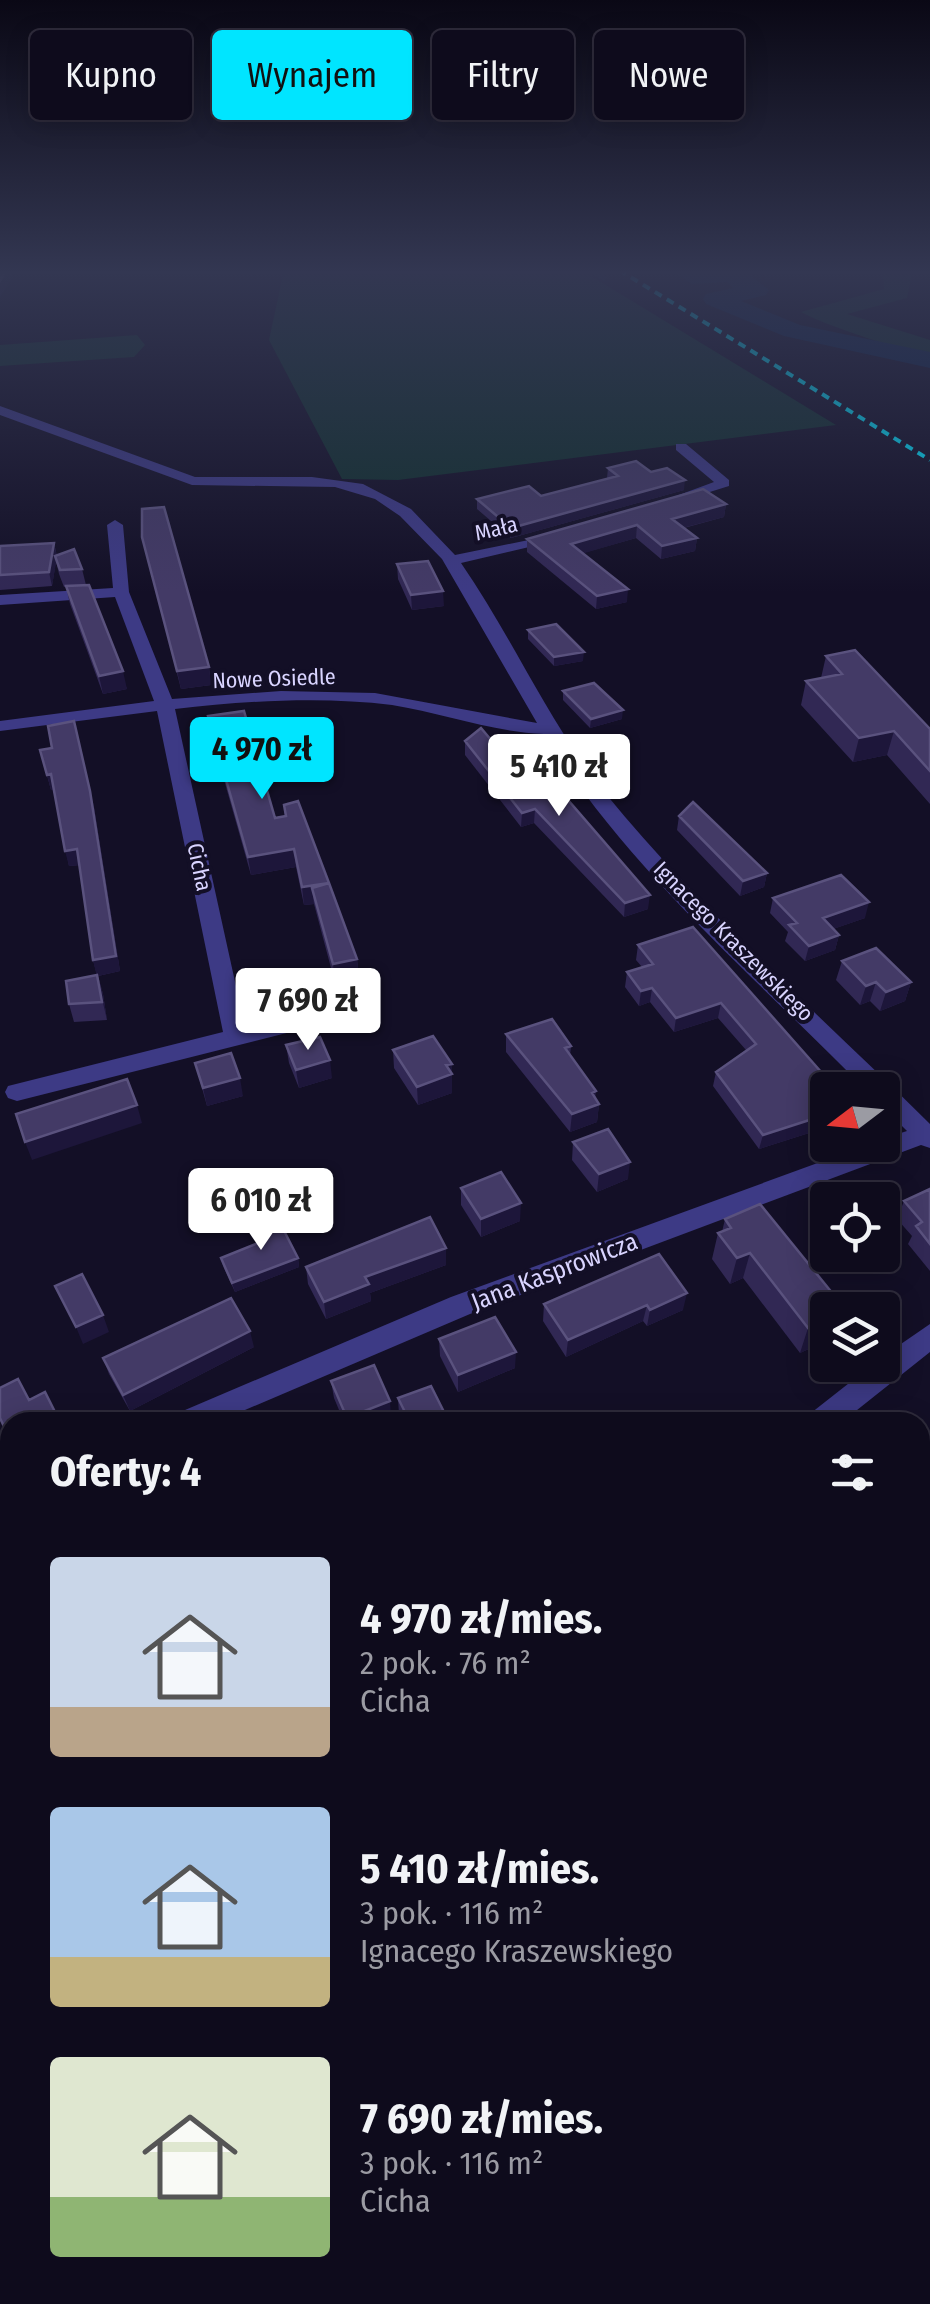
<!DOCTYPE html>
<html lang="pl">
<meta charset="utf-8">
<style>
body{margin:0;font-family:"Fira Sans Condensed",sans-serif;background:#1c1929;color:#f1f3f6;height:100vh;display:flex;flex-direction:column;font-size:38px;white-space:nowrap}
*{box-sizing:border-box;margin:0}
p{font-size:32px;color:#9b9ba3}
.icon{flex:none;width:55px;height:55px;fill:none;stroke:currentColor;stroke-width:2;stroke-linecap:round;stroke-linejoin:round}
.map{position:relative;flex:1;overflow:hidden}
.sheet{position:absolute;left:0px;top:1412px;width:930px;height:892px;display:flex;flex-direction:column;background:#0e0b1c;border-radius:30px 30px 0 0;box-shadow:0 5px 25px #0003,0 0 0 2px #2e2b3b}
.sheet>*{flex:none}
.top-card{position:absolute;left:30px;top:30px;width:870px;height:90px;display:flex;gap:20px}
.needle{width:65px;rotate:254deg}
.fabs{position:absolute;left:810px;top:1072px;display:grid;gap:20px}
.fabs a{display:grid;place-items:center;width:90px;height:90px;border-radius:10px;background:#0e0b1c;box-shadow:0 5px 25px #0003,0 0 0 2px #2e2b3b;font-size:50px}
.price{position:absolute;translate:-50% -85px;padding:0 22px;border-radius:10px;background:#fff;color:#222;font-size:32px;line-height:65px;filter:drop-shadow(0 2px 5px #0008)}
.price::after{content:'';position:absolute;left:50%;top:60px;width:30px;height:22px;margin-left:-15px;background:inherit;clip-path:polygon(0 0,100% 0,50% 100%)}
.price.current{background:#00e5ff;color:#111}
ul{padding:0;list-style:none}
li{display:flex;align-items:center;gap:30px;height:250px;padding:0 50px}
li span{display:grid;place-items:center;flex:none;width:280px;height:200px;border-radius:10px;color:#555}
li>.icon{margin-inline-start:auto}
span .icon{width:120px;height:120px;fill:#fffc;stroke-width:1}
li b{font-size:42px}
h2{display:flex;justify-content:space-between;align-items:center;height:120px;padding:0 50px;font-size:42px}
.tag{padding:0 35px;border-radius:10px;background:#0e0b1c;box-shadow:0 5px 25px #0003,0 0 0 2px #2e2b3b;font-size:35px;line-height:90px}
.tag.current{background:#00e5ff;color:#111}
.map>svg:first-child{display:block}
.green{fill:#12302f}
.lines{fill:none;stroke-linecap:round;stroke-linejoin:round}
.stream{stroke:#0c2248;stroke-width:5}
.river{fill:#0c2248;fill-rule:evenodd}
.minor{fill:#3d3a85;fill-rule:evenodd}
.tertiary{fill:#3d3a85;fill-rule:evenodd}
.rail{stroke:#00e5ff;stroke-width:4;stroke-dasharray:8 6;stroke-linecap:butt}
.wall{fill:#312854}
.shaded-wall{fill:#1d163a}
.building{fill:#433a66;stroke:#5a527e;stroke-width:2.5}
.labels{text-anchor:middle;stroke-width:8;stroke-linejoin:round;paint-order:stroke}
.far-street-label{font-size:22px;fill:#d9d4ff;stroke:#130f26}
.street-label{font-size:25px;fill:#d9d4ff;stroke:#130f26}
</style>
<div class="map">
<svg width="930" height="2304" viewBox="0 0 930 2304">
<rect width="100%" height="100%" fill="#130f26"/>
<!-- green -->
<path class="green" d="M284 270H581L836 425 398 480 342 479 269 340Z
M883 270H913L907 298 847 314 930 340V367C890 340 843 334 801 312L884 289Z
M137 335 145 345 134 357 0 366V345Z"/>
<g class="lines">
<!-- stream -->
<path class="stream" d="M589 270 604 278"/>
<!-- river -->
<path class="river" d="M669 270H744L769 290 766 295 741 301 800 325 930 352V368L784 336 706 304 703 299 706 294 733 288 727 282 692 284Z"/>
<!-- minor -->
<path class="minor" d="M0 406 195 477H312L363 484 411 509 455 555 563 533V539L461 563C513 638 548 722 606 794 703 913 821 1016 930 1124V1148L921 1145 470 1314 217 1422H174L178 1413 451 1297 867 1145H882V1139L907 1131 882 1106V1090H866C756 978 628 870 544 734 492 732 443 713 392 705 321 696 246 701 175 709L245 1027 318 1009 326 1011 329 1017 326 1023 17 1101 8 1098 5 1092 8 1086 223 1032 157 711 0 731V721L154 701 115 597 0 605V595L113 588 107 525 115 520 123 525 129 592 172 699 281 691 375 693 537 723 442 559 400 516 375 499 335 487 192 485 0 415Z
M676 444H686L729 480V486L668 505V499L714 482 676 450Z
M930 1324V1352L842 1422H807L811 1413 872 1365H882V1357Z
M10 1504V1535L0 1539V1507Z
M40 2295H87L84 2304H36Z"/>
<!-- tertiary -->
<path class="tertiary" d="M0 1575 10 1579V1615L0 1611Z
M542 2295H587L591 2304H545Z"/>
<!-- rail -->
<path class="rail" d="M619 270 930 460"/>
</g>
<!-- wall -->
<path class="wall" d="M608 468 651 472 684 490 511 538 477 509V499L541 496 607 478Z
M726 504 724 517 684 528 697 538 695 551 661 559 636 538 583 553 627 602 596 609 527 552V539Z
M142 537 209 667 211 685 181 689Z
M54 543 57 556 82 569 86 585 127 689 103 694 70 604 66 587H64L59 574 56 561 52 586 0 590V546Z
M397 564 444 606 412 610 398 579Z
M528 630 583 661 554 666 528 639Z
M826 656 930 729V804L887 755 853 762 801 705 806 681 821 678Z
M563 691 622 719 590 728 563 700Z
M208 716 275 818 285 816 284 805 357 959 359 978 335 983 314 904 304 905 296 867 251 875 211 734Z
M465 741 534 791 648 909 624 917 534 823 521 827 465 755Z
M40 750 94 807 120 971 98 976 103 994 107 1020 74 1022 69 1004 97 975 93 960 80 865 69 866 54 790H51Z
M679 816 767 873 764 887 740 896 677 830Z
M773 898 865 918 833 929 839 935 835 950 805 961 785 941 788 932 770 913Z
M693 927 828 1090V1127L759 1149 713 1086 716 1072 746 1050 718 1018 674 1032 650 1002 639 1006 625 987 627 972 642 967 636 960 638 945Z
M842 961 911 982 905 1001 880 1011 870 1001 860 1005 836 980Z
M506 1034 571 1046 570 1056 596 1091 595 1098 599 1104 597 1122 570 1132 506 1052Z
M286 1045 332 1078 299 1088 289 1063Z
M393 1050 452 1064V1093L418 1105 394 1068Z
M195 1063 243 1096 207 1106Z
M573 1142 628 1179 597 1192 572 1160Z
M461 1188 520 1221 481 1237 461 1205Z
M930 1189V1271L908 1244 912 1236 897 1219 904 1201Z
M725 1219 828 1310V1340L800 1353 743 1278 730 1284 712 1259 718 1233 722 1232Z
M255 1226 298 1258 299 1267 235 1292 223 1266 221 1258 261 1242Z
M446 1248V1265L370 1293 371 1301 326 1319 308 1284 306 1267Z
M659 1254 683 1310 647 1326 643 1321 566 1357 543 1321 544 1304Z
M439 1339 515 1368 458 1392 440 1356Z
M254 1347 130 1411 109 1374 103 1358Z
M331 1381 391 1417 378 1422H344L334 1398Z
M398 1398 449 1422H403L399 1415Z
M920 1584 930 1592V1723L920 1715Z
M930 2131V2304H898L890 2295H920V2149Z"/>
<!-- shaded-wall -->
<path class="shaded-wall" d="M7 270H17L0 297V281Z
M685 480 684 490 511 538V528Z
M726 504 724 517 671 531 672 519Z
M637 525 636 538 571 557V544Z
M697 538 695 551 661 559 662 546Z
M54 543 57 557 52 586 49 572Z
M628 589 627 602 596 609 597 596Z
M443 591 444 606 412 610 411 595Z
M584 652 583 661 554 666V657Z
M209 667 211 685 181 689 177 671Z
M123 671 127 689 103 694 99 676Z
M623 710 622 719 590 728 591 719Z
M74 721 94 807 120 971 98 976 103 994 107 1020 93 960Z
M894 731 887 755 853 762 859 738Z
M51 774 55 790H51L47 775Z
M535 809 534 823 521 827 522 813Z
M77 849 82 865 69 866 65 851Z
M294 849 296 867 251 875 248 857Z
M767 873 764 887 740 896 743 881Z
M329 883 312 888 314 904 304 905 302 887Z
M650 895 648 909 624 917 625 903Z
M869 902 865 918 819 934 823 918Z
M839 935 835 950 805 961 809 946Z
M357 959 359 978 335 983 333 964Z
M876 982 870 1001 860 1005 866 986Z
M911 982 905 1001 880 1011 886 992Z
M652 988 650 1002 639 1006 641 991Z
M721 1003 718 1018 674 1032 676 1018Z
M330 1060 332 1078 299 1088 296 1070Z
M452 1064V1093L418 1105 417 1087 446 1065Z
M240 1078 243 1096 207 1106 203 1088Z
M596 1091 594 1106 599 1104 597 1122 570 1132 572 1114 592 1093Z
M137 1105 142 1123 32 1160 25 1142Z
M828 1114V1127L759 1149 763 1135Z
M630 1162 628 1179 597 1192 599 1174Z
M521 1203 520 1221 481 1237V1219Z
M446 1248V1265L370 1293 371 1301 326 1319 324 1302 365 1277Z
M750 1253 743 1278 730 1284 737 1258Z
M298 1258 299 1267 235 1292 232 1283Z
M687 1293 683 1310 647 1326 650 1310Z
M647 1305 643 1321 566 1357 568 1340Z
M103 1315 109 1332 83 1344 76 1327Z
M828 1320V1340L800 1353 808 1328Z
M250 1331 254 1347 130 1411 123 1395Z
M516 1352 515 1368 458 1392V1375Z
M390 1401 391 1417 378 1422H348L347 1418Z
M237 2295H243L237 2304H231Z"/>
<!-- building -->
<path class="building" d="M0 270H7L0 281Z
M636 461 651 472 667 468 685 480 511 528 477 499 529 486 541 496 618 476 608 468Z
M703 489 726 504 672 519 697 538 662 546 637 525 571 544 628 589 597 596 527 539Z
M164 507 209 667 177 671 142 537V509Z
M54 543 49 572 0 575V546Z
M74 549 82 569 60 570 55 556Z
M428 561 443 591 411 595 397 564Z
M89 585 123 671 99 676 66 586Z
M556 624 584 652 554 657 528 630Z
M855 650 930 729V771L894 731 859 738 806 681 842 674 826 656Z
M594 683 623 710 591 719 563 691Z
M244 711 275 818 286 816 284 805 298 801 329 883 302 887 294 849 248 857 208 716Z
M74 721 90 791 116 956 93 960 77 849 65 851 51 774 47 775 40 750 52 748 48 726Z
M481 728 534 791 555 785 650 895 625 903 535 809 522 813 465 741Z
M693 802 767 873 743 881 679 816Z
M841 875 869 902 823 918 839 935 809 946 789 925 797 923 773 898Z
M329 883 357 959 333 964 312 888Z
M693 927 837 1090H828V1114L763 1135 716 1072 756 1044 721 1003 676 1018 652 988 641 991 627 972 653 964 638 945Z
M876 948 911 982 886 992 876 982 866 986 842 961Z
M97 975 102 1002 69 1004 66 981Z
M552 1019 571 1046 565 1048 596 1091 592 1093 599 1104 572 1114 506 1034Z
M433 1036 452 1064 446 1065 452 1074 417 1087 393 1050Z
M320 1037 330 1060 296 1070 286 1045Z
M231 1053 240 1078 203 1088 195 1063Z
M127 1079 137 1105 25 1142 16 1114Z
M608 1129 630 1162 599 1174 573 1142Z
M501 1172 521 1203 481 1219 461 1188Z
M930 1189V1244L916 1226 922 1222 904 1201Z
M760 1204 846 1310H828V1320L808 1328 750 1253 737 1258 718 1233 731 1228 725 1219Z
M277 1217 298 1258 232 1283 221 1258 263 1241 255 1226Z
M430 1217 446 1248 365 1277 369 1284 324 1302 306 1267Z
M659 1254 687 1293 650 1310 647 1305 568 1340 544 1304Z
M82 1274 103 1315 76 1327 55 1286Z
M231 1298 250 1331 123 1395 103 1358Z
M495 1317 516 1352 458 1375 439 1339Z
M374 1365 390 1401 347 1418 331 1381Z
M18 1379 29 1400 45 1392 60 1422H10V1439L0 1418V1388Z
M431 1386 449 1422H410L398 1398Z
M920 1584 930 1592V1686L920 1678Z
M930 2156V2304H914L906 2295H920V2174Z
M189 2295H237L231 2304H194L188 2297Z"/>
<!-- sky -->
<linearGradient id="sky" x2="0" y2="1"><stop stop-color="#0a0815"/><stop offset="0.46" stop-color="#333752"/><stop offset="1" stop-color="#333752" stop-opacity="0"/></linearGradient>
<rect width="930" height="592" fill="url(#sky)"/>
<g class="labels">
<!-- far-street labels -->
<g class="far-street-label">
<text transform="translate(496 528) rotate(-13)" y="8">Mała</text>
<text transform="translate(274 678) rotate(-2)" y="8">Nowe Osiedle</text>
<text transform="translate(200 867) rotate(78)" y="8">Cicha</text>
<text transform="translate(734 941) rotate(45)" y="8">Ignacego Kraszewskiego</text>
</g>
<!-- street labels -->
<g class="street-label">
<text transform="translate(554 1271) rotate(-21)" y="9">Jana Kasprowicza</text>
</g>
</g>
</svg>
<div class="fabs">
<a><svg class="needle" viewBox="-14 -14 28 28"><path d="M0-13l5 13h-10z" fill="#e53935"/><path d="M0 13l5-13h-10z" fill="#9b9ba3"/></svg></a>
<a><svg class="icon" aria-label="locate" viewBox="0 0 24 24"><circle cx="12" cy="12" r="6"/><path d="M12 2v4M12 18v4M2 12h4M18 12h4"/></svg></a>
<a><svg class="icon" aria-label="layers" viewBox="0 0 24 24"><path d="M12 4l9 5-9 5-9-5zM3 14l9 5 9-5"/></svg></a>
</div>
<b class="price current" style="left:262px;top:802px">4 970 zł</b>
<b class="price" style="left:559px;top:819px">5 410 zł</b>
<b class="price" style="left:308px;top:1053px">7 690 zł</b>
<b class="price" style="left:261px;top:1253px">6 010 zł</b>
<div class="top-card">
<a class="tag">Kupno</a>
<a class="tag current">Wynajem</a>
<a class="tag">Filtry</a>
<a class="tag">Nowe</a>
</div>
<section class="sheet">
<h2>Oferty: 4<svg class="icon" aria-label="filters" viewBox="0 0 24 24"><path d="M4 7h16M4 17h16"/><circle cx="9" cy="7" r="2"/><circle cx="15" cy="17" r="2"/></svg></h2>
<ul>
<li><span style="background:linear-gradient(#c9d6e8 75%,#b9a48a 0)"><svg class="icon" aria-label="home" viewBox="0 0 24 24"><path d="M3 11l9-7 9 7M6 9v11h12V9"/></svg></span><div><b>4 970 zł/mies.</b><p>2 pok. · 76 m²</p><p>Cicha</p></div></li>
<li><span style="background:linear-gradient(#a9c7e8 75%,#c2b280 0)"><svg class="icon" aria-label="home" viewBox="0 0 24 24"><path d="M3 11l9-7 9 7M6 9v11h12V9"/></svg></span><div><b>5 410 zł/mies.</b><p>3 pok. · 116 m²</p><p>Ignacego Kraszewskiego</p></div></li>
<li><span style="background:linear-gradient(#dfe7d0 70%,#8fb573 0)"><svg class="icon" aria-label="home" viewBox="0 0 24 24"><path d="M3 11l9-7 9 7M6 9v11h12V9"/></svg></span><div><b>7 690 zł/mies.</b><p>3 pok. · 116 m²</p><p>Cicha</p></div></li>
</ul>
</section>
</div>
